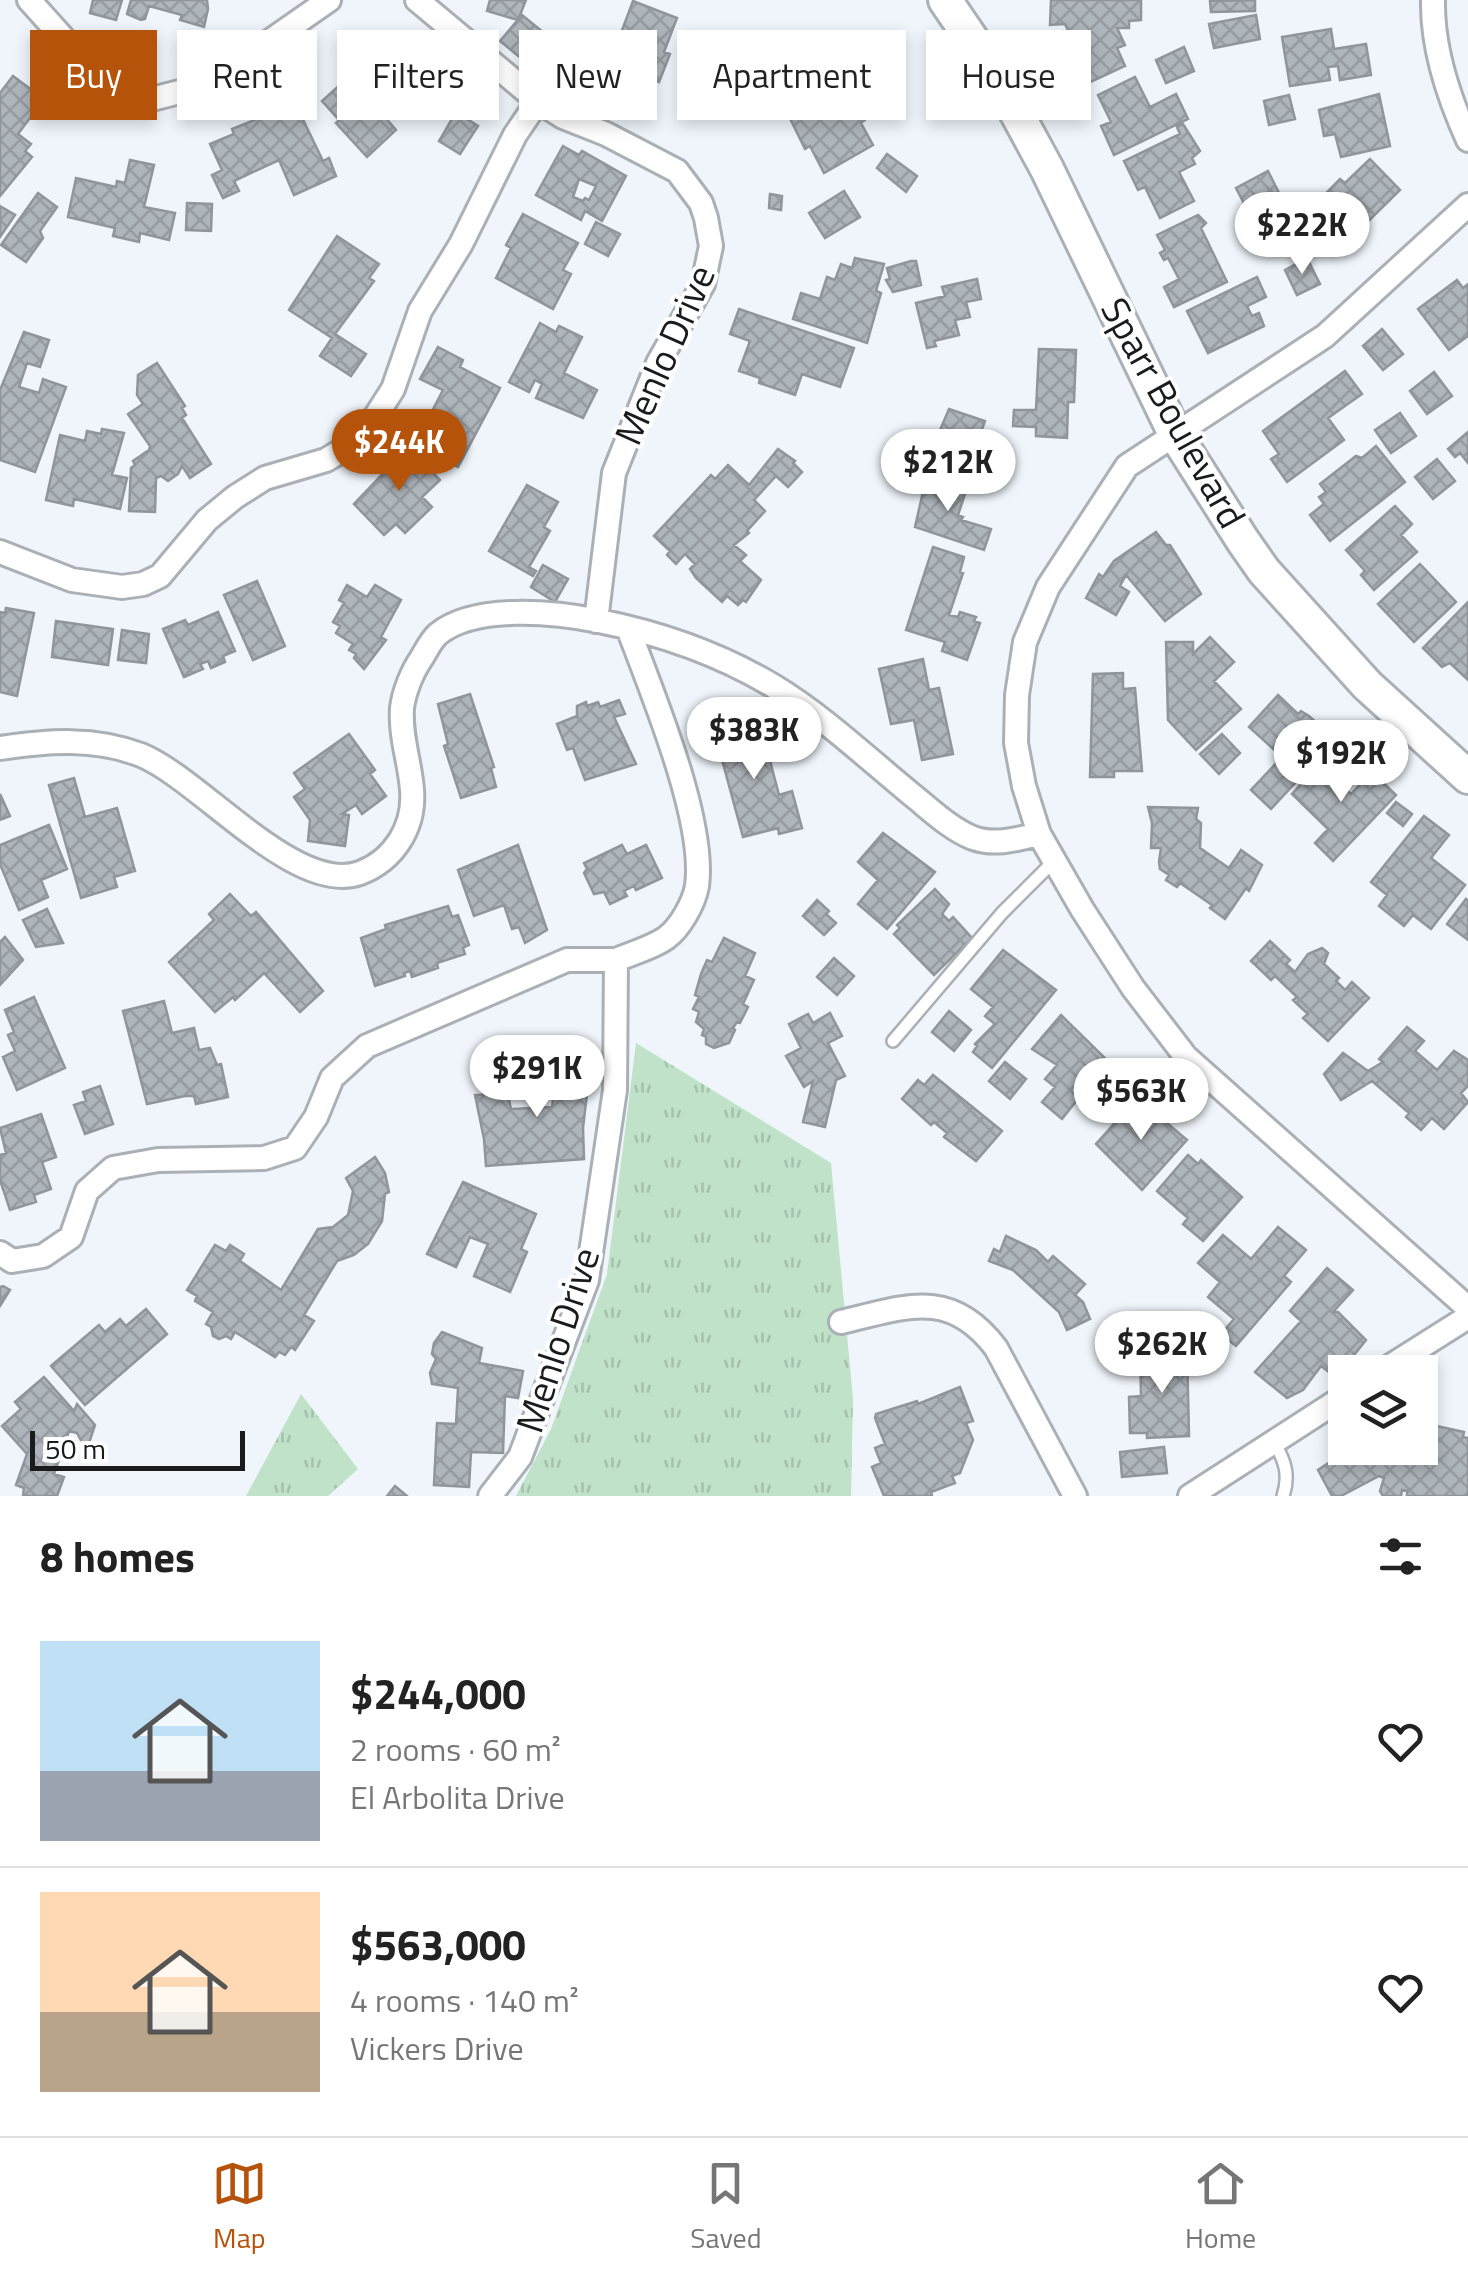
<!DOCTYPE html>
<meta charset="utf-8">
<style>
body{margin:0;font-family:"Titillium Web",sans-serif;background:#f2f2f2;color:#222;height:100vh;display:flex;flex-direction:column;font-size:38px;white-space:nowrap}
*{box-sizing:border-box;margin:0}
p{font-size:32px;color:#767676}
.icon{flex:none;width:55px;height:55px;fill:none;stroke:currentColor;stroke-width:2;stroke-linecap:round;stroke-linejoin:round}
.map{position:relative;height:1496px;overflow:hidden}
.sheet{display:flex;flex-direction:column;background:#fff;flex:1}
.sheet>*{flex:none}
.banner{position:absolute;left:30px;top:30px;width:1410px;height:90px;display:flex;gap:20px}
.buttons{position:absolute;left:1328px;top:1355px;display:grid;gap:20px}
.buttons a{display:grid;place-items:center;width:110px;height:110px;border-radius:0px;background:#fff;box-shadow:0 5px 15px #0003;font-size:50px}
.scale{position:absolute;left:30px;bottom:25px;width:215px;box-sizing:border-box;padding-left:10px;border:5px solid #191b1d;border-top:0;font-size:28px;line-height:35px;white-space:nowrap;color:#191b1d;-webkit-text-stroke:8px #fff;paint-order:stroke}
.price{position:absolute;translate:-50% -85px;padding:0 22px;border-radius:35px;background:#fff;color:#222;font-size:32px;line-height:65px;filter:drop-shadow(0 2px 5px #0008)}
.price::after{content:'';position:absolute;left:50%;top:60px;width:30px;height:22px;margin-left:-15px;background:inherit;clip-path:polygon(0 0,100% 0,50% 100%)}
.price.current{background:#b45309;color:#fff}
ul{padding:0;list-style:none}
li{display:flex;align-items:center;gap:30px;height:250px;padding:0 40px}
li+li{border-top:2px solid #e0e0e0}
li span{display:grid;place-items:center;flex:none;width:280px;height:200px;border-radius:0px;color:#555}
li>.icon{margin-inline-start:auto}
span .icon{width:120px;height:120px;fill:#fffc;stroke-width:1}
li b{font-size:42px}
h2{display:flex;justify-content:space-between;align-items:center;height:120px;padding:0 40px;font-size:42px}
.chip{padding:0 35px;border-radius:0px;background:#fff;box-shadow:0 5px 15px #0003;font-size:35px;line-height:90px}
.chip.current{background:#b45309;color:#fff}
.menu{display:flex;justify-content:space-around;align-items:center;height:140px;border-top:2px solid #e0e0e0;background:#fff;font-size:28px;color:#767676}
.menu a{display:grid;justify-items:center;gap:5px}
.menu .current{color:#b45309}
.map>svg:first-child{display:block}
.grass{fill:url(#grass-tufts)}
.building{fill:url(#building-cross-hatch);stroke:#8f959b;stroke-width:2.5;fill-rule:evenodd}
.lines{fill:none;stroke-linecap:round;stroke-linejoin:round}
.lane-casing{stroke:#aab0b5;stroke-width:16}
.street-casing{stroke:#aab0b5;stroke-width:28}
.secondary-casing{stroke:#aab0b5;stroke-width:38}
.lane{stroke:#fff;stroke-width:11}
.street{stroke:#fff;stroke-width:22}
.secondary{stroke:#fff;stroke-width:32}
.labels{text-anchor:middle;stroke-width:8;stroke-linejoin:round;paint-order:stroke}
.street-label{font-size:38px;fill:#191b1d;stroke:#fff}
</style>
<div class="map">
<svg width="1468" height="1496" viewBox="0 0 1468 1496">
<defs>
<pattern id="grass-tufts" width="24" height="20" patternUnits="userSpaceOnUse" patternTransform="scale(2.5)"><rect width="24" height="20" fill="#c0e2c8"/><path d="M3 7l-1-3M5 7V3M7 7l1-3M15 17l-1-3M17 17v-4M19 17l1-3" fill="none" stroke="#a4c1ab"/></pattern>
<pattern id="building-cross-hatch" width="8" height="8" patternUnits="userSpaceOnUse" patternTransform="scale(2.5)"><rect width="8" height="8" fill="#afb6bb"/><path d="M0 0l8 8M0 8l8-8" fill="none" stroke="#969ca0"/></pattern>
</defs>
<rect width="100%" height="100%" fill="#eff5fb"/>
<!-- grass -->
<path class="grass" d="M636 1043 831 1163 853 1399 851 1496H516L551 1429 607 1274Z
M301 1394 358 1469 328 1496H246Z"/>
<!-- building -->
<path class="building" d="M93 0H122L116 20 90 13Z
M131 0H207L208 9 204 27 180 20 182 15 149 6 145 19 141 20 127 14Z
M490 0H526L518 20 487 11Z
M1051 0H1141V20L1129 21V28H1117L1125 45 1117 48 1125 66 1071 91 1060 67 1080 58 1065 24 1050 25Z
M1255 0V11L1211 12 1210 1Z
M633 1 677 18 664 52 670 54 659 82 654 80 650 90 606 73Z
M522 15 544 33 522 59 500 41Z
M1256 15 1260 39 1214 48 1209 24Z
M1331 29 1334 49 1366 44 1371 75 1340 80 1338 66 1328 67 1330 80 1290 86 1282 37Z
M394 40 418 66 392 89 397 94 387 104 392 109 384 116 396 130 367 157 336 123 339 120 322 101 342 83 344 86Z
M1184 47 1194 71 1166 83 1156 60Z
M844 72 857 96 854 98 866 119 861 123 873 145 824 173 810 146 805 149 778 94 806 77 813 90Z
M13 76 44 99 18 134 31 144 25 151 32 157 0 196V93Z
M1135 77 1150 107 1176 94 1188 119 1114 155 1101 126 1111 122 1098 95Z
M287 94 294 108 297 107 323 161 329 158 336 176 294 195 279 160 234 181 239 191 223 198 212 175 222 170 210 144 234 134 232 129 272 113 267 103Z
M1379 94 1390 146 1341 157 1335 134 1324 136 1319 110Z
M1289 95 1295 119 1269 125 1264 101Z
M456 112 478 126 460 154 439 141Z
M1183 124 1200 151 1192 158 1195 164 1179 172 1194 201 1160 218 1145 187 1138 190 1124 161 1180 134 1177 127Z
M563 146 579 155 582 151 626 176 602 221 585 211 581 220 536 195ZM579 179 596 186 589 200 585 198 583 201 573 197Z
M887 154 917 176 906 192 877 168Z
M1370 159 1400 190 1333 256 1315 236 1313 239 1304 230 1306 227 1300 220 1340 179 1345 183Z
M130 160 154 165 144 207 175 213 169 240 140 233 139 242 113 236 115 228 68 217 76 178 116 187 117 181 125 183Z
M1268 171 1285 205 1260 218 1254 208 1248 211 1236 188Z
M844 191 860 217 825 238 809 213Z
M38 193 57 207 40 231 43 238 26 262 1 245Z
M770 194 782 196 781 210 769 208Z
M187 203 212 204 211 231 186 230Z
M0 206 15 215 0 237Z
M523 214 578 243 563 270 571 274 553 309 496 278 511 248 506 245Z
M1198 215 1206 223 1201 228 1227 282 1174 307 1164 287 1179 279 1168 258 1164 260 1160 253 1165 250 1157 235Z
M596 222 620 234 608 256 585 244Z
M337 236 379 264 369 278 374 281 335 334 366 354 351 376 320 356 332 338 289 310Z
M855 258 884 264 876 291 881 293 867 343 793 319 801 293 820 299 827 277 835 280 841 264 852 268Z
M1307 258 1320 284 1297 295 1285 270Z
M911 261H916L921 285 893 292 886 280 890 279 887 268Z
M1257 277 1266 297 1247 306 1252 316 1259 313 1264 326 1208 353 1187 311Z
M977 279 981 299 966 302 970 317 955 320 959 335 934 341 936 346 927 348 916 303 945 296 942 287Z
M1457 280 1463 288 1468 284V336L1449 350 1418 309Z
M739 309 854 348 840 387 802 374 795 395 759 383 760 378 739 371 750 341 730 334Z
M540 323 556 332 559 326 582 337 564 373 597 390 583 418 536 398 542 384 535 380 529 392 509 382Z
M1382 329 1403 354 1383 370 1363 346Z
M24 332 49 340 40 367 27 363 19 387 39 393 43 379 66 387 35 472 0 460V390Z
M438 347 463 360 460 367 500 388 458 467 415 444 443 390 420 379Z
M1039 349 1076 350 1074 402H1068L1067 438 1036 436V427L1013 426 1014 410H1036Z
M157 363 185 406 182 408 186 415 182 418 211 464 190 478 182 466 178 474 168 481 161 476 156 478 155 512 129 511 131 468 135 465 133 461 149 450 150 446 128 414 143 404 137 395 138 375Z
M1345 371 1362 394 1328 418 1344 440 1287 482 1271 459 1279 454 1263 431Z
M1434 372 1452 396 1427 414 1410 391Z
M949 409 985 421 975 449 986 453 985 457 1005 464 996 488 926 463Z
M1400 413 1416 436 1391 453 1375 430Z
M102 429 124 433 112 475 127 478 120 509 74 499 73 506 46 500 60 435 85 441 87 431 101 434Z
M1468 432V463L1460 453 1455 457 1448 449Z
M1376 446 1405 482 1330 541 1310 515 1324 504 1319 497 1326 492 1320 484 1356 456 1362 458Z
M408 447 440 480 422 497 432 507 405 533 396 524 384 535 354 504Z
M778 449 795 461 793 463 802 472 788 487 776 476 754 500 765 511 747 531 749 533 734 545 746 555 740 561 761 580 746 602 743 600 738 605 727 596 722 602 696 578 690 569 695 564 685 554 676 564 667 555 670 551 654 536 711 475 715 479 728 465 749 485Z
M1437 459 1455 481 1433 499 1415 477Z
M927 474 967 488 958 515 963 517 961 520 991 529 984 550 915 527Z
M527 485 558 502 544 527 550 531 529 567 536 571 533 576 489 551Z
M1395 506 1412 524 1401 535 1417 552 1374 590 1361 575 1365 571 1346 550Z
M1156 532 1166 545H1170L1201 594 1165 621 1126 575 1120 586 1129 592 1116 615 1086 598 1099 574 1103 577 1114 561Z
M933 547 964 557 960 572 963 573 949 615 958 617 960 612 976 617 974 621 980 623 967 660 942 651 945 642 906 630Z
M1420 564 1456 602 1414 642 1378 604Z
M543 565 568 579 555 602 531 587Z
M257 581 285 646 253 660 224 595Z
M347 585 367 597 375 585 401 600 381 637 386 640 364 669 354 658 356 654 349 650 353 644 336 633 340 626 333 622 344 603 339 600Z
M1468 602V680L1450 663 1442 667 1423 648Z
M6 608 34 613 17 696 0 692V612L5 613Z
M218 612 235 651 223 656 225 662 211 668 208 661 200 664 203 669 184 677 163 629 185 620 188 625Z
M56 621 113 629 108 665 52 657Z
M122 630 149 634 146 663 118 660Z
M1210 637 1234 662 1214 681 1241 709 1196 750 1168 720 1166 642H1193V654Z
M923 659 929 690 939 688 953 754 922 760 914 720 891 724 879 669Z
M1123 673V689L1135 688 1142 771H1114V777H1090L1093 674Z
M470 694 494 767 491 768 496 787 461 798 444 746 448 744 438 704Z
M1278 695 1298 714 1301 711 1309 716 1335 740 1271 809 1251 790 1282 757 1249 727Z
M619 700 625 714 614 717 636 764 585 780 573 748 567 750 557 724 577 716V706L586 702 587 706 598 702 600 707Z
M739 716 745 738 763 734 779 795 792 791 802 828 779 834 778 828 743 837 712 723Z
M349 734 375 770 370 774 386 796 362 814 356 805 342 814 349 815 345 846 308 841 310 820 294 797 305 789 294 773Z
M1222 734 1240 753 1219 774 1200 754Z
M1325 758 1349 781 1343 787 1351 794 1372 772 1396 795 1333 861 1315 843 1328 829 1292 794Z
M74 778 85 817 117 808 135 871 114 877 117 887 81 898 49 785Z
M0 794 10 816 0 820Z
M1396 802 1412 814 1403 826 1387 813Z
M1148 807 1198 808 1196 819 1201 823 1200 848 1229 868 1241 850 1262 865 1249 891 1246 888 1225 919 1210 908 1212 905 1180 883 1177 887 1166 880 1169 875 1160 869 1159 862 1161 848H1151L1152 823Z
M1424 816 1449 835 1431 858 1465 885 1431 929 1413 915 1404 926 1379 906 1387 895 1371 882Z
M49 825 67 869 41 880 48 897 19 910 0 864V845Z
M883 833 935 872 887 929 858 904 878 880 858 862Z
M518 845 547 930 525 943 519 927 512 929 504 905 474 916 458 870Z
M622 845 627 854 646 845 662 878 636 890 634 886 624 891 627 896 610 904 604 892 594 894 584 873 587 869 584 863Z
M935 889 949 904 942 914 949 921 953 917 972 938 934 975 894 934 900 928 897 925Z
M230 894 251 916 256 912 323 991 300 1012 264 973 235 1000 233 997 215 1012 169 962 214 920 209 914Z
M1466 899 1468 901V940L1447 924Z
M817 900 829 911 826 914 836 923 824 935 803 916Z
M448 906 452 917 458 915 469 945 463 948 465 954 437 963 438 968 412 977 410 971 404 973 405 976 375 986 361 938 386 929 385 925Z
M47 909 63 943 36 947 23 920Z
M5 937 23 960 0 985V942Z
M724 938 755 953 745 976 754 980 743 1004 748 1007 740 1023 737 1022 733 1028 735 1030 729 1043 714 1048 706 1044V1037L702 1035 704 1029 696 1022 699 1012 693 1009 699 997 695 995 701 974 707 960 712 962Z
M1270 941 1290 960 1286 964 1295 972 1308 954 1322 948 1328 953 1324 964 1339 978 1336 981 1345 990 1352 982 1369 998 1328 1041 1303 1018 1308 1014 1293 1000 1297 997 1275 976 1271 980 1251 961Z
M1003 950 1056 990 992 1068 973 1052 977 1046 975 1044 995 1024 985 1016 993 1007 971 989Z
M834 958 854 976 837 995 817 977Z
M34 997 65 1068 17 1090 3 1057 15 1051 8 1035 14 1032 5 1010Z
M164 1001 172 1033 194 1028 199 1050 210 1048 217 1065 221 1064 228 1097 196 1104 194 1096H185L147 1104 123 1011Z
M949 1011 971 1030 954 1051 932 1032Z
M830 1013 842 1036 828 1043 845 1076 836 1080 825 1127 803 1122 813 1081 804 1087 786 1056 801 1048 789 1024 808 1014 813 1023Z
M1061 1015 1108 1061 1062 1119 1042 1102 1055 1087 1045 1079 1057 1065 1032 1049Z
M1407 1027 1424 1041 1415 1051 1437 1070 1454 1051 1468 1060V1086L1461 1093 1468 1102 1444 1129 1432 1118 1421 1130 1406 1117 1409 1113 1372 1081 1341 1100 1324 1074 1343 1053 1368 1071 1383 1062 1379 1059Z
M559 1056 591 1059 583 1128 584 1159 486 1166 484 1139 475 1095H483V1083L505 1082 511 1109 552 1107Z
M1005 1062 1026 1079 1010 1099 989 1081Z
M933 1075 1002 1131 976 1161 944 1137 947 1133 934 1122 931 1125 902 1099 918 1080 924 1085Z
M100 1086 113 1124 85 1134 74 1105 86 1101 83 1092Z
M1137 1098 1187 1140 1142 1190 1096 1144Z
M41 1114 56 1157 42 1162 51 1189 34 1195 36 1202 10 1210 0 1180V1155L6 1153 0 1128Z
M1188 1155 1198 1164 1201 1160 1242 1197 1203 1241 1183 1224 1188 1218 1157 1191Z
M375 1157 385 1173 389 1192 385 1194 382 1221 368 1244 354 1255 337 1261 304 1315 314 1321 295 1350 291 1347 285 1355 279 1352 275 1357 235 1332 231 1339 226 1336 219 1339 213 1336 211 1327 206 1324 213 1312 195 1301 197 1296 187 1290 215 1245 226 1251 230 1245 244 1254 240 1261 281 1290 318 1229 333 1227 348 1215 353 1191 346 1178Z
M463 1182 536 1214 521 1249 527 1252 510 1292 474 1276 488 1244 470 1237 456 1267 427 1254Z
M1278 1227 1306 1250 1284 1276 1291 1282 1236 1346 1221 1334 1234 1319 1208 1297 1220 1282 1198 1263 1223 1235 1251 1259Z
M1006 1236 1036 1250 1048 1262 1053 1256 1085 1284 1075 1295 1083 1302 1090 1319 1067 1330 1059 1312 1013 1270 989 1261 994 1249 1000 1252Z
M1327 1268 1353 1290 1333 1312H1338L1366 1340 1350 1360 1346 1357 1336 1369 1334 1367 1329 1372 1321 1366 1303 1390 1287 1398 1255 1372 1301 1321 1290 1311Z
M3 1286 10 1290 0 1306V1287Z
M146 1309 167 1334 85 1405 51 1366 99 1325 105 1332 120 1319 126 1326Z
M442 1332 482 1348 479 1363 523 1371 518 1398 505 1396 503 1453 471 1452 469 1487 434 1485 437 1423 456 1424 458 1388 432 1384 430 1373 436 1359 432 1354 434 1343Z
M1187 1351 1189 1436 1147 1438V1433H1130L1129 1397 1141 1396 1140 1353Z
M44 1377 74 1411 77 1404 95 1425 88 1446 83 1444 77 1433 69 1431 54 1474 64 1477 57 1496H23L24 1488 16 1485 27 1454 2 1426 21 1409 15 1402Z
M960 1387 973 1421 966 1423 973 1440 960 1473 952 1476 955 1483 931 1492 932 1496H884L872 1467 881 1463 875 1448 885 1444 875 1418 876 1414 917 1401 918 1404Z
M1432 1425 1464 1432 1463 1437 1468 1438V1496H1407V1491L1402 1490 1401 1496H1383L1380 1491 1384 1478 1379 1476 1341 1496H1332L1318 1470 1351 1448H1420V1426L1431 1429Z
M1164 1447 1167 1473 1122 1477 1120 1452Z
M395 1486 407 1496H387Z"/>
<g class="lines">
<!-- lane casing -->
<g class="lane-casing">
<path id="lane" d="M893 1041 1002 913 1054 861
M1274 1442C1285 1461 1290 1475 1283 1496"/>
</g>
<!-- street casing -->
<g class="street-casing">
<path id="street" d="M29 0 100 79 148 100 207 85 329 0
M417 0 538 101 563 117 606 134 677 171 701 203 706 218 711 246 703 284 658 363 614 473 596 621
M1433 0C1432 48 1448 96 1468 140
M1468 205 1325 336 1127 466 1048 587 1025 642 1017 695 1016 743 1024 786 1039 834 1082 909 1133 988 1186 1057 1468 1308
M0 552 72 580 122 587 143 584 160 576 207 520 235 497 265 478 326 460 361 439 393 389 420 311 461 244 515 135 538 101
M0 748C49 741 94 737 141 755 200 779 296 896 360 873 394 860 415 827 412 790 410 762 400 737 402 708 404 692 412 672 421 659 426 651 431 640 438 634 475 604 554 612 599 621 659 633 722 655 775 687 824 717 867 758 911 794 930 809 950 829 973 838 995 846 1018 839 1039 834
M0 1253 12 1261 43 1256 71 1237 87 1191 113 1168 158 1160 264 1158 295 1148 316 1117 332 1078 367 1046 567 960H616
M841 1322C905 1307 950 1287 996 1348L1075 1496
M1381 1372 1468 1317
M490 1496 520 1457 587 1280 615 1090 616 960C632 953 652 948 666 938 680 928 694 903 697 886 706 820 652 693 628 628
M1190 1496 1345 1396"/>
</g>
<!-- secondary casing -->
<g class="secondary-casing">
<path id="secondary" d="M945 0 996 75 1047 169 1175 434 1243 541 1264 571 1367 685 1468 777"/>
</g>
<!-- lane -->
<use href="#lane" class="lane"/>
<!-- street -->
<use href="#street" class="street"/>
<!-- secondary -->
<use href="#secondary" class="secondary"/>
</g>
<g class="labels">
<!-- street labels -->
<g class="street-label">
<text transform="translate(665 355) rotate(-66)" y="13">Menlo Drive</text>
<text transform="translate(1173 413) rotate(61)" y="13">Sparr Boulevard</text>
<text transform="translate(558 1340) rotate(-72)" y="13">Menlo Drive</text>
</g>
</g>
</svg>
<div class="buttons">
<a><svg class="icon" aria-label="layers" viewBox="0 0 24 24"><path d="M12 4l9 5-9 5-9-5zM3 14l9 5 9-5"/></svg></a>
</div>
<div class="scale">50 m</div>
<b class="price" style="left:1302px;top:277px">$222K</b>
<b class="price current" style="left:399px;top:494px">$244K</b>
<b class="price" style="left:948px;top:514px">$212K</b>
<b class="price" style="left:754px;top:782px">$383K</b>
<b class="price" style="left:1341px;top:805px">$192K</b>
<b class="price" style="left:537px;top:1120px">$291K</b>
<b class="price" style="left:1141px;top:1143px">$563K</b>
<b class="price" style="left:1162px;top:1396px">$262K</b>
<div class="banner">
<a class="chip current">Buy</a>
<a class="chip">Rent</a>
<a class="chip">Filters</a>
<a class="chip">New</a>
<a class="chip">Apartment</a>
<a class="chip">House</a>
</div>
</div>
<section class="sheet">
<h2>8 homes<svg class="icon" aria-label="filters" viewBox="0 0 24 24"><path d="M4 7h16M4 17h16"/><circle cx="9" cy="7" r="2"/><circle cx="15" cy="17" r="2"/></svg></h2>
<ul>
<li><span style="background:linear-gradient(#bfe0f5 65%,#9aa5b1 0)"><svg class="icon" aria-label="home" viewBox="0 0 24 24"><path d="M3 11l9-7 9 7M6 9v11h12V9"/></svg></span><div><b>$244,000</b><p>2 rooms · 60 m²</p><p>El Arbolita Drive</p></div><svg class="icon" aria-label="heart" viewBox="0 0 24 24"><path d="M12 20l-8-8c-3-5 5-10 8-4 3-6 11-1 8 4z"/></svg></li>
<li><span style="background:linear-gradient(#ffd9b3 60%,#b9a48a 0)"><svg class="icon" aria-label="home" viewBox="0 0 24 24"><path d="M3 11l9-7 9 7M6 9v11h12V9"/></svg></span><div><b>$563,000</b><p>4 rooms · 140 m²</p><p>Vickers Drive</p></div><svg class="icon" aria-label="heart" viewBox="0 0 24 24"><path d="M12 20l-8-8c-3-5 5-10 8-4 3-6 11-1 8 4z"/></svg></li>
</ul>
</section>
<nav class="menu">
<a class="current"><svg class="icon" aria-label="map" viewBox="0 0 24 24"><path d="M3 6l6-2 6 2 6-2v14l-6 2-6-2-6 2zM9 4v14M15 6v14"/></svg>Map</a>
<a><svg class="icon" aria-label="saved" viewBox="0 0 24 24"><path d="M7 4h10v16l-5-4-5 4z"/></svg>Saved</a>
<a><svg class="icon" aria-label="home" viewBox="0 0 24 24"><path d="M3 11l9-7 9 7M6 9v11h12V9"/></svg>Home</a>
</nav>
